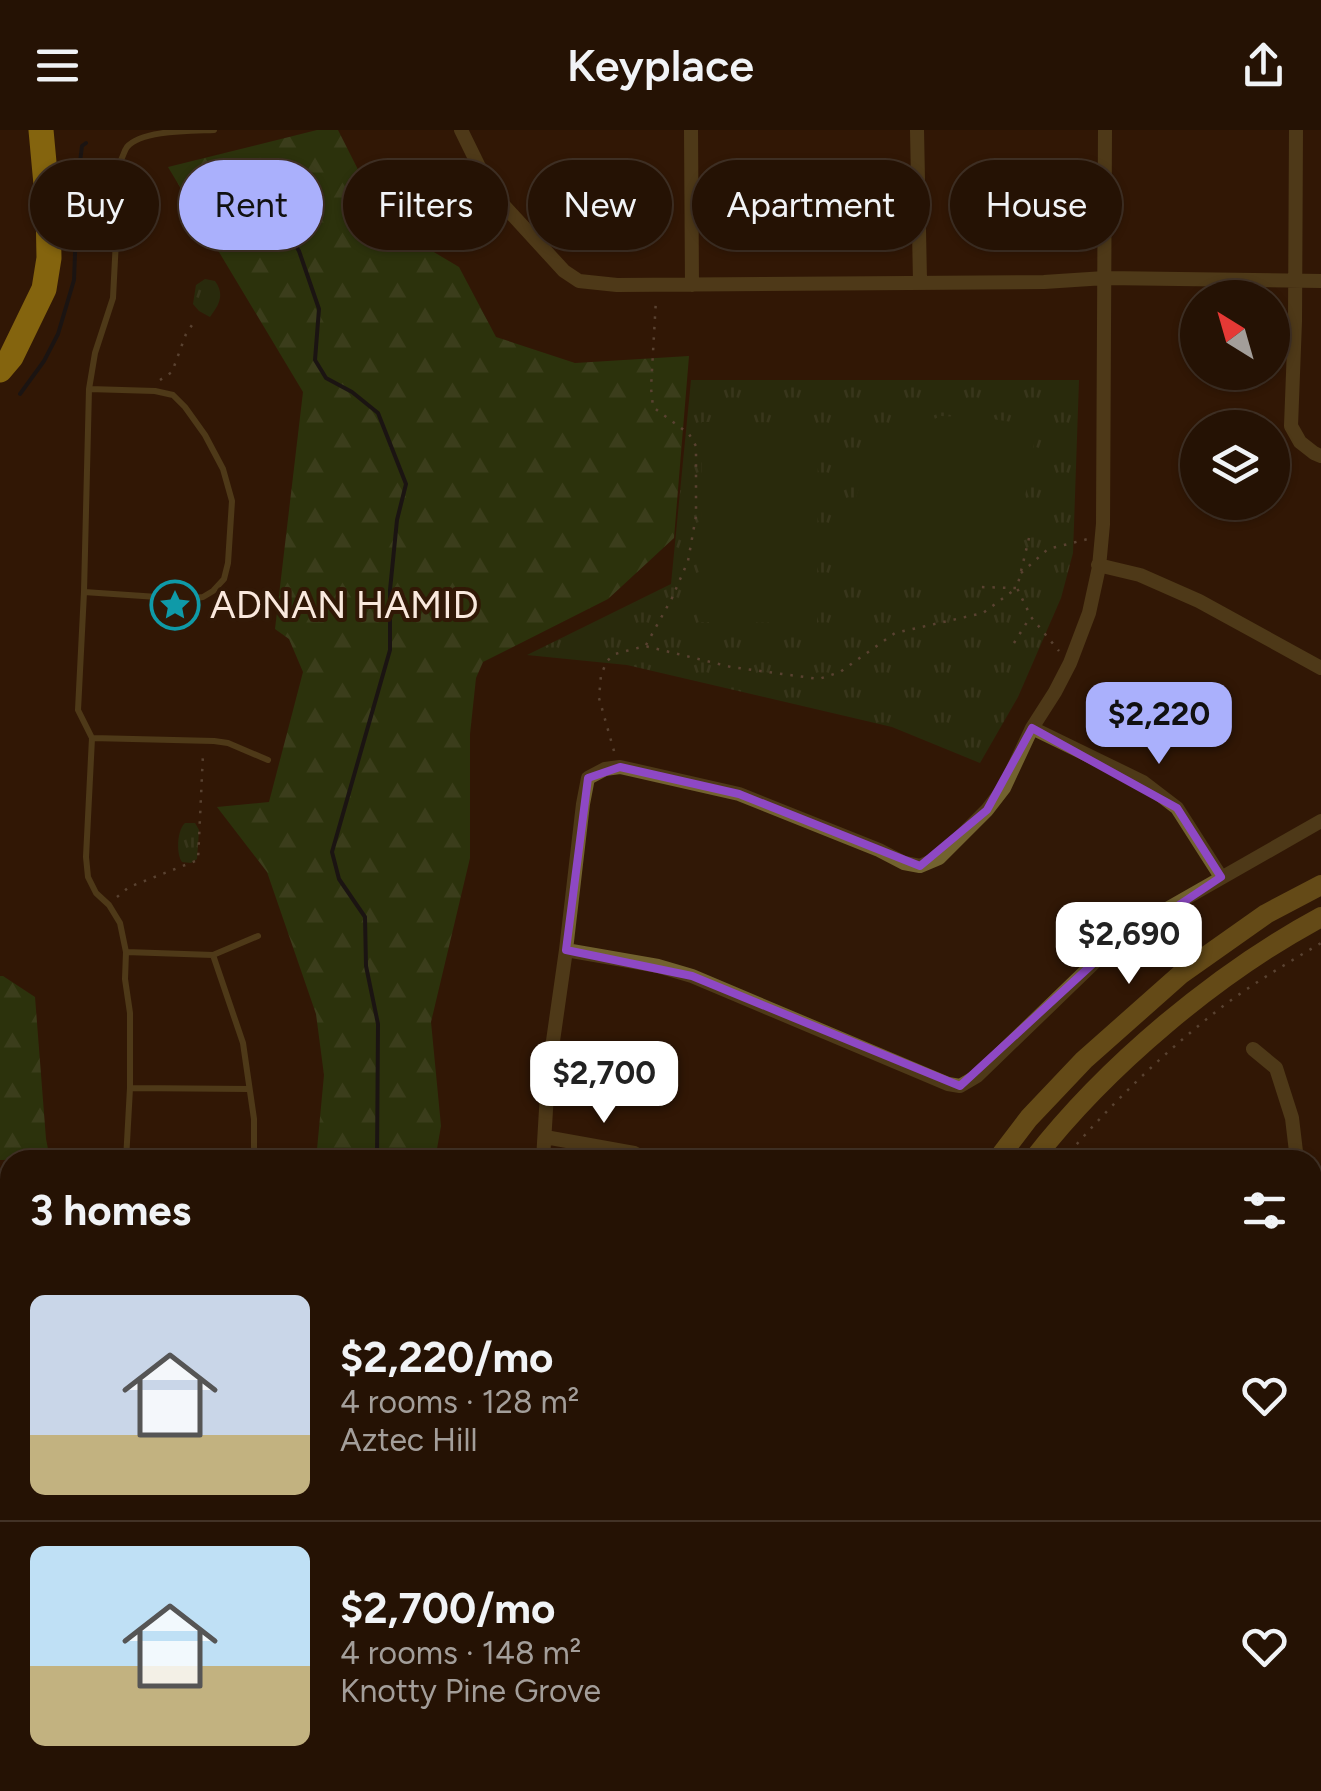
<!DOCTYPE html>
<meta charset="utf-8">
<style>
body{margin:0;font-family:Figtree,sans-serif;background:#2d1b0e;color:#f1f3f6;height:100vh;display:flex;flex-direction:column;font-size:38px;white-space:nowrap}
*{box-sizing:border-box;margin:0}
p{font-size:32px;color:#a39e9a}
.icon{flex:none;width:55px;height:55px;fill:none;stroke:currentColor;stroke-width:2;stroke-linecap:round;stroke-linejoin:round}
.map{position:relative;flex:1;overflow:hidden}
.drawer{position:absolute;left:0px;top:1020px;width:1322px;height:642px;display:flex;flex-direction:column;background:#251204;border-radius:30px 30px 0 0;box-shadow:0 2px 8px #0004,0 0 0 2px #423226}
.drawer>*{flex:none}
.top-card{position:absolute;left:30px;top:30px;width:1262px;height:90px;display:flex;gap:20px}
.needle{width:65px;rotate:323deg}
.controls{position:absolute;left:1180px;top:150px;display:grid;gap:20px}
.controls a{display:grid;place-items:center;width:110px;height:110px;border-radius:50%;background:#251204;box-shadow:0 2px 8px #0004,0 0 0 2px #423226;font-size:50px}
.price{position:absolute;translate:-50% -85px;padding:0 22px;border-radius:20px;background:#fff;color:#222;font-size:32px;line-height:65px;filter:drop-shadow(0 2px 5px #0008)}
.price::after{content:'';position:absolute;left:50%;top:60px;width:30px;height:22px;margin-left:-15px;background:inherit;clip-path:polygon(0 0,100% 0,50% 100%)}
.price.active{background:#aab0fc;color:#111}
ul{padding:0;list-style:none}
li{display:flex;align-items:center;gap:30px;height:250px;padding:0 30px}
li+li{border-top:2px solid #423226}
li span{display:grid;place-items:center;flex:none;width:280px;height:200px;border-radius:15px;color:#555}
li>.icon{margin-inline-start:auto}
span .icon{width:120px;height:120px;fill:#fffc;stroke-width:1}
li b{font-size:42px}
h2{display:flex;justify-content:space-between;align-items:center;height:120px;padding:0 30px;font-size:42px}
.pill{padding:0 35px;border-radius:45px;background:#251204;box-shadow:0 2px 8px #0004,0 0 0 2px #423226;font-size:35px;line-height:90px}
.pill.active{background:#aab0fc;color:#111}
header{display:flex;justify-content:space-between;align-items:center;height:130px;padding:0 30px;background:#251204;font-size:45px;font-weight:600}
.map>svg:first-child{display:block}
.forest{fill:url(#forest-firs)}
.park{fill:url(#park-tufts)}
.pitch{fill:#214115}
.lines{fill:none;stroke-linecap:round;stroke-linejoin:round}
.stream{stroke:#021122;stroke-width:4}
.path{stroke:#8a7566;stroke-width:2.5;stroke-dasharray:2.5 8;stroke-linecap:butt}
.service{stroke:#72622f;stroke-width:6}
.pedestrian{stroke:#72622f;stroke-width:10}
.minor{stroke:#72622f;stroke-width:14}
.secondary{stroke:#a2882e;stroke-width:20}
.motorway{stroke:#e9c01a;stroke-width:25}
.marked{fill:none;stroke:#8e48c4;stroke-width:8;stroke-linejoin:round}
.labels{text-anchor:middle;stroke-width:8;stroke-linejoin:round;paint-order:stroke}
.poi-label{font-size:38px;fill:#fae8dd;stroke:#311806;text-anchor:start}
</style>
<header><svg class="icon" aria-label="menu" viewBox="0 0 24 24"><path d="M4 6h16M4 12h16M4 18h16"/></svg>Keyplace<svg class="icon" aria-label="share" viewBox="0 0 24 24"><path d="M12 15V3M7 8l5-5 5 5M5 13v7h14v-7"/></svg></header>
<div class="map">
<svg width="1321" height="1661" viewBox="0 0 1321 1661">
<defs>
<pattern id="forest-firs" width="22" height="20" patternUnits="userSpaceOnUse" patternTransform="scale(2.5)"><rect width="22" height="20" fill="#275315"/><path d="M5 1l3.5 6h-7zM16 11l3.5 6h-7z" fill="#476c37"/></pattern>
<pattern id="park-tufts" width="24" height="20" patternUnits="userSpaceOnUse" patternTransform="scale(2.5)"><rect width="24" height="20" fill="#214115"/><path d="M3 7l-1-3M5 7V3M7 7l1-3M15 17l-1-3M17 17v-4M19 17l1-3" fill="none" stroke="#425c37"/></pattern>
</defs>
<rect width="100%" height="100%" fill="#311806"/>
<!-- forest -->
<path class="forest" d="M317 0H338L385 93 459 137 496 207 575 233 689 226 674 408 608 469 483 532 476 548 470 604V728L431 892 441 996 435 1030H316L324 945 316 884 267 742 217 677 269 672 303 542 289 509 275 499 303 262 168 37Z
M0 846H3L35 867 46 1009 50 1029 0 1030Z
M10 1060V1453L0 1451V1063Z"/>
<!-- park -->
<path class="park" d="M205 149 215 151C225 165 219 175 210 187L199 181 193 174 196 155Z
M691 250H1079L1073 423 1061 468 1018 567 980 633 892 597 627 535 527 525 671 454Z
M185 693H195L199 700 197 729 191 733 182 732C176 724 177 700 185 693Z
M10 1515V1652H343L353 1655 357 1652 652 1653 650 1661H0V1525Z
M818 1652 855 1653 886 1661H816Z
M928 1652 1053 1653 1107 1661H914Z"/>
<!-- pitch -->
<path class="pitch" d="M940 286 986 288 1037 296 1011 450 880 455 848 454 843 407 862 349 895 311Z
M702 292 818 293 817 493 700 492Z"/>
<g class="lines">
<!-- stream -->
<path class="stream" d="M214 33 254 61 279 89 299 121 319 179 315 230 326 248 352 262 378 283 406 354 397 390 390 460V520L332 722 339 749 365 787 366 836 378 894 377 1030
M20 264 44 231 58 204 74 150 78 48 82 16 86 13
M19 1661 24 1652
M615 1661 622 1652"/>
<!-- path -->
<path class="path" d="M160 250 172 242 186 204 196 189
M1029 408 1017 458 1031 487 1059 521
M1021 443 1048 419 1088 409
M1014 513 1029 489
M646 515 672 468 688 431 696 386V316L689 304 653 277 651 258 656 169
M614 621 599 568 601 545 607 531 615 524 645 516 731 537 819 549 840 542 895 503 983 483 1017 458 979 457
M117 767 129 757 198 730 203 624
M1063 1030C1110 975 1161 925 1218 880 1250 855 1286 834 1321 813
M653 1661 656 1652
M697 1661 700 1652
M834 1661 838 1652"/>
<!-- service -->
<path class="service" d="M84 462 187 469 203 467 213 461 224 449 228 433 232 371 223 339 205 305 185 277 173 265 155 261 89 259
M92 608 214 611 228 613 268 630
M126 822 213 825 258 806
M213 825 243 913 254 989V1030
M130 958 249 959
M126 1030 130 958V883L125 849 126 822 120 793 109 775 96 763 88 747 86 727 92 608 78 580 84 462 89 259 95 223 113 168 120 32C123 27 124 21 127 17 141 0 191 1 214 0
M899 1652 905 1661"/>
<!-- pedestrian -->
<path class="pedestrian" d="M0 1467 10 1469"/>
<!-- minor -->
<path class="minor" d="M461 0 486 51 497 68 564 141 579 151 617 155 1044 152 1105 148 1321 151
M691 0 692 155
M917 0 920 151
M1296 0 1295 191 1291 296 1300 312 1314 323 1321 326
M1098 435 1140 445 1199 471 1321 538
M1032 598 1143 652 1177 678 1221 747
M566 820 658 836 692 846 948 954 960 956 977 946 1098 829 1144 792 1321 691
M1253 919 1276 938 1292 988 1297 1030
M545 1007 634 1023 647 1030
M543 1030 548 946 566 820 583 674 588 648 605 639 620 637 739 664 879 720 904 733 920 736 939 728 987 680 1004 658 1032 598 1055 562 1070 533 1089 483 1099 437 1103 394 1105 0
M1312 1111 1321 1109
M1312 1156V1199
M1312 1278 1321 1281
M1262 1652 1319 1661"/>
<!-- secondary -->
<path class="secondary" d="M997 1030 1029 988 1084 930 1181 844 1266 784 1321 755
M1033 1030C1106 936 1217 843 1321 787
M718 1661 721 1652
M747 1661 750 1652"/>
<!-- motorway -->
<path class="motorway" d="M0 240 11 227 44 159 49 128 48 76 41 0"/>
</g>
<!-- marked area -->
<path d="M0 0H1321V1661H0ZM1032 598 1177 678 1221 747 1098 829 960 956 692 846 566 820 588 648 620 637 739 664 920 736 987 680Z" fill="#311806" fill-opacity=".55" fill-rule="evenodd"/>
<path class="marked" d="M1032 598 1177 678 1221 747 1098 829 960 956 692 846 566 820 588 648 620 637 739 664 920 736 987 680Z"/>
<!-- icons -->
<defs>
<g id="sight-ring" transform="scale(2.5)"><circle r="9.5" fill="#311806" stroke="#0f9aa8" stroke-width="1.5"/><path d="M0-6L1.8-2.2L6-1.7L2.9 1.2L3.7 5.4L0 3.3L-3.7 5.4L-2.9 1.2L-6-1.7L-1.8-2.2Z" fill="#0f9aa8"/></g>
</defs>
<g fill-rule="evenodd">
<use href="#sight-ring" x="175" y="475"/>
</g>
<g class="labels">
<!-- poi labels -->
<g class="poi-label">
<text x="210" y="488">ADNAN HAMID</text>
</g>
</g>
</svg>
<div class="controls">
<a><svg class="needle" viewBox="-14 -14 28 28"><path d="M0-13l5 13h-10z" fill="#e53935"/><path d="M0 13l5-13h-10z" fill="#a39e9a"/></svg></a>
<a><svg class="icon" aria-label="layers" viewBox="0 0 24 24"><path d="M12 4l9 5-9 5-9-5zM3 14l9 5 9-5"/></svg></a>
</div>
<b class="price active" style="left:1159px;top:637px">$2,220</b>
<b class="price" style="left:1129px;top:857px">$2,690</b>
<b class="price" style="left:604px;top:996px">$2,700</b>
<div class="top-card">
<a class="pill">Buy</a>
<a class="pill active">Rent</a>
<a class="pill">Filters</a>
<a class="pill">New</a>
<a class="pill">Apartment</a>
<a class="pill">House</a>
</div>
<section class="drawer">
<h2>3 homes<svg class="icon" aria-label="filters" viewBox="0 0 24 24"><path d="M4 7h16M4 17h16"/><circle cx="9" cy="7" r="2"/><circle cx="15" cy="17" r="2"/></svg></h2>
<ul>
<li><span style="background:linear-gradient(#c9d6e8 70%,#c2b280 0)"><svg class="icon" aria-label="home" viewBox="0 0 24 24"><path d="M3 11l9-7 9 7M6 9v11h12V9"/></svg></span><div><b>$2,220/mo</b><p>4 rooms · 128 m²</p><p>Aztec Hill</p></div><svg class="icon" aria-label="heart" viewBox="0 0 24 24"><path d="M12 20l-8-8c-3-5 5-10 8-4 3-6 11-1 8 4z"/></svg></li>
<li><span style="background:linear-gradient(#bfe0f5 60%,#c2b280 0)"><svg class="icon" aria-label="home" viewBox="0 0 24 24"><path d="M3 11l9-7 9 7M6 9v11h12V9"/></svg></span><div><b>$2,700/mo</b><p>4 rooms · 148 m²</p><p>Knotty Pine Grove</p></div><svg class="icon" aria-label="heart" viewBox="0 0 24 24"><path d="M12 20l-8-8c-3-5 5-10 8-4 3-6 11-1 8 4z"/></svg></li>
</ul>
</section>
</div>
